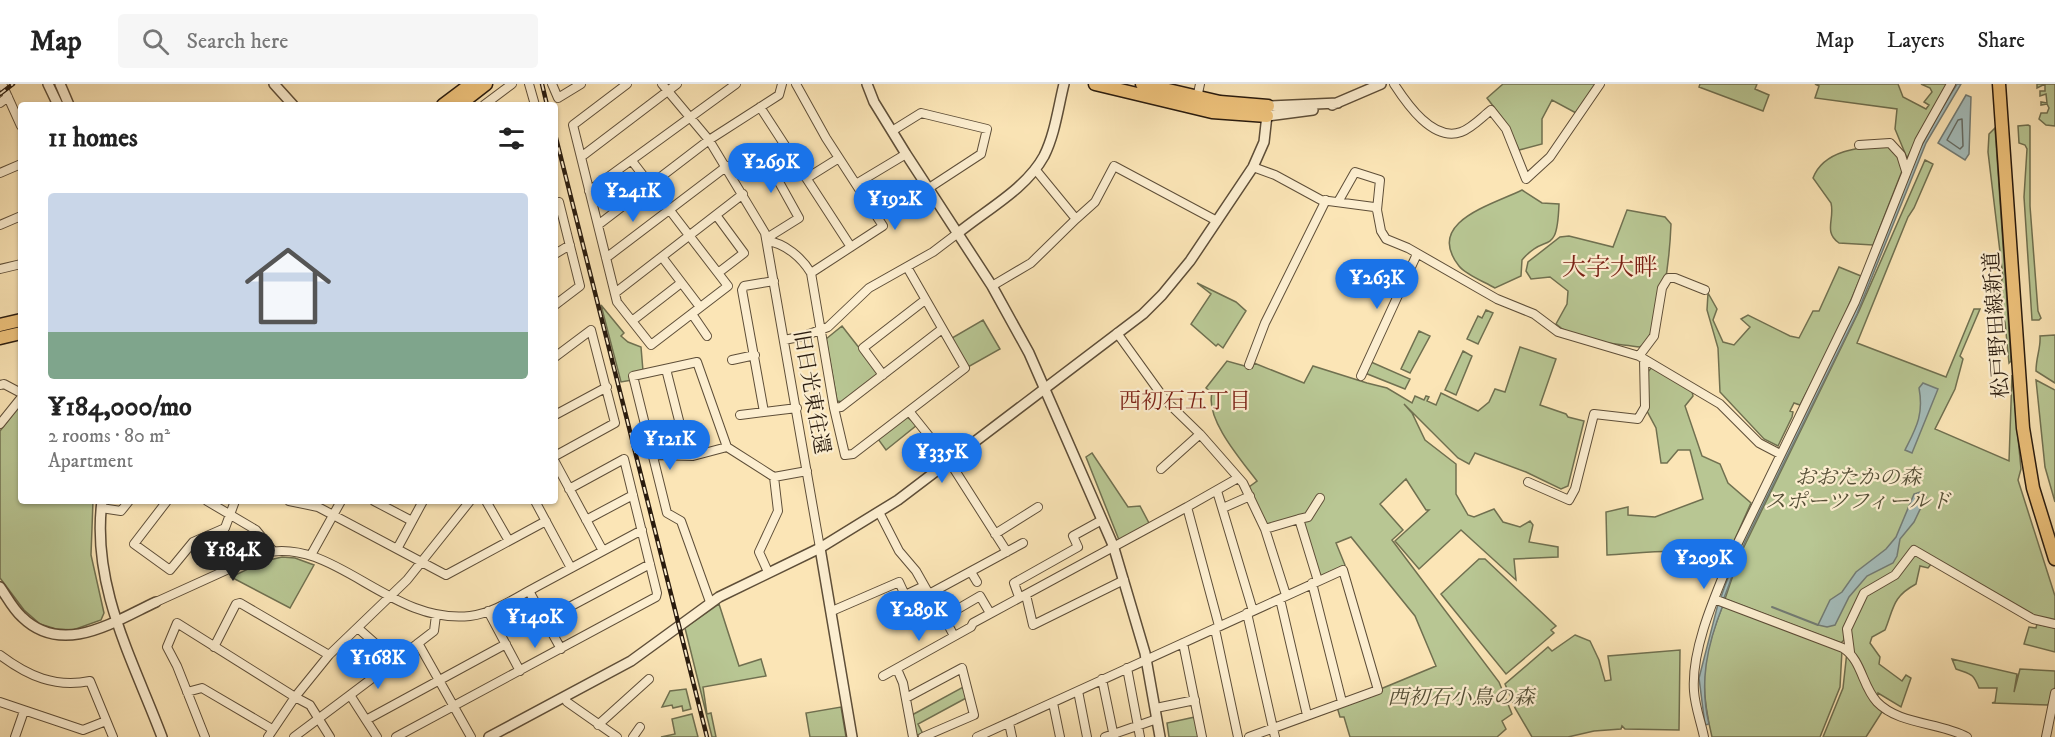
<!DOCTYPE html>
<meta charset="utf-8">
<style>
body{margin:0;font-family:"IM FELL DW Pica","Noto Serif JP",serif;background:#f6f6f6;color:#222;height:100vh;display:flex;flex-direction:column;font-size:22px;white-space:nowrap}
*{box-sizing:border-box;margin:0}
p{font-size:20px;color:#767676}
.icon{flex:none;width:33px;height:33px;fill:none;stroke:currentColor;stroke-width:2;stroke-linecap:round;stroke-linejoin:round}
.map{position:relative;flex:1;overflow:hidden}
.side{position:absolute;left:18px;top:18px;width:540px;height:402px;display:flex;flex-direction:column;background:#fff;border-radius:6px;box-shadow:0 2px 4px #0004}
.side>*{flex:none}
.price{position:absolute;translate:-50% -51px;padding:0 14px;border-radius:21px;background:#1a73e8;color:#fff;font-size:20px;line-height:39px;filter:drop-shadow(0 2px 3px #0008)}
.price::after{content:'';position:absolute;left:50%;top:36px;width:18px;height:14px;margin-left:-9px;background:inherit;clip-path:polygon(0 0,100% 0,50% 100%)}
.price.current{background:#222;color:#fff}
ul{padding:0;list-style:none}
li{display:grid;align-content:center;gap:12px;height:318px;padding:0 30px}
li span{display:grid;place-items:center;height:186px;border-radius:6px;color:#555}
li>.icon{margin-inline-start:auto}
span .icon{width:108px;height:108px;fill:#fffc;stroke-width:1}
li b{font-size:26px}
h2{display:flex;justify-content:space-between;align-items:center;height:72px;padding:0 30px;font-size:26px}
header{display:flex;align-items:center;gap:36px;box-sizing:border-box;height:84px;padding:0 30px;background:#fff;border-bottom:2px solid #e0e0e0}
header strong{font-size:28px}
nav{display:flex;gap:33px;margin-inline-start:auto;font-size:21px}
.search{width:420px;height:54px;background:#f6f6f6;display:flex;align-items:center;gap:15px;box-sizing:border-box;padding:0 21px;border-radius:6px;color:#767676;font-size:22px}
.map>svg:first-child{display:block}
.green{fill:#b8c693;stroke:#707050;stroke-width:1.5}
.water{fill:#a4bcba;stroke:#737c75;stroke-width:1.5}
.lines{fill:none;stroke-linecap:round;stroke-linejoin:round}
.shore{stroke:#666c64;stroke-width:1.5}
.stream{stroke:#737c75;stroke-width:2}
.minor-casing{stroke:#5e4e38;stroke-width:10}
.tertiary-casing{stroke:#5e4e38;stroke-width:12}
.primary-casing{stroke:#291b0e;stroke-width:15}
.minor{stroke:#fceed0;stroke-width:8}
.tertiary{stroke:#fceed0;stroke-width:9}
.primary{stroke:#eec27b;stroke-width:12}
.rail-casing{stroke:#291b0e;stroke-width:4.5}
.rail{stroke:#fceed0;stroke-width:2;stroke-dasharray:7;stroke-linecap:butt}
.labels{text-anchor:middle;stroke-width:4.5;stroke-linejoin:round;paint-order:stroke}
.street-label{font-size:21px;fill:#291b0e;stroke:#fceed0}
.park-label{font-size:21px;font-style:italic;fill:#544e36;stroke:#fceed0}
.neighbourhood-label{font-size:22px;fill:#7a1f14;stroke:#fceed0}
.quarter-label{font-size:24px;fill:#7a1f14;stroke:#fceed0}
</style>
<header>
<strong>Map</strong>
<div class="search"><svg class="icon" aria-label="search" viewBox="0 0 24 24"><circle cx="10" cy="10" r="6"/><path d="M15 15l6 6"/></svg>Search here</div>
<nav><a>Map</a><a>Layers</a><a>Share</a></nav>
</header>
<div class="map">
<svg width="2055" height="653" viewBox="0 0 2055 653">
<rect width="100%" height="100%" fill="#fbe5b6"/>
<filter id="stains"><feTurbulence type="fractalNoise" baseFrequency=".00333" numOctaves="4"/><feColorMatrix values="0 0 0 0 .2 0 0 0 0 .09 0 0 0 0 .02 0 0 0 .5 -.17"/></filter>
<radialGradient id="worn" r=".72"><stop offset=".6" stop-color="#630" stop-opacity="0"/><stop offset="1" stop-color="#630" stop-opacity=".3"/></radialGradient>
<!-- green -->
<path class="green" d="M1503 0H1597L1576 29 1552 16 1542 35V60L1519 66 1506 39 1487 14Z
M1700 0H1757L1755 5 1769 11 1763 27 1699 3Z
M1815 0H1898L1903 13 1926 25 1929 21 1924 18 1932 8 1930 4 1921 0H1947L1907 74 1895 45 1897 25 1815 14 1819 2Z
M2037 0H2055V42L2046 41 2039 35 2041 29H2047L2049 24 2047 20 2041 21V18L2047 19 2046 10 2040 12V7H2045V0L2037 4Z
M2028 41 2030 42V122L2038 227 2041 234 2039 236H2032L2024 113 2027 65 2025 61 2019 59 2018 42Z
M1995 44 2011 277 2009 279 2005 238 2000 233 1991 232 1990 229 2003 193 1988 68 1989 50Z
M1889 61 1900 74 1902 87 1873 161 1839 159C1823 148 1835 135 1831 119L1813 94C1824 65 1862 63 1889 61Z
M1925 76 1933 80 1914 124 1908 133 1857 259 1946 293 1974 225H1980L1960 272 1963 275 1955 305 1935 345 2009 377 2012 291 2021 385 2018 396 2055 512V537L2037 533 1913 464 1894 488 1866 505 1844 546V556L1841 559 1725 515 1739 473 1859 227Z
M1522 106 1542 119 1559 120C1557 175 1546 147 1522 176L1521 192 1495 204C1485 198 1466 191 1459 182 1424 138 1492 121 1522 106Z
M1627 126 1665 133 1671 140C1670 167 1663 249 1640 263 1614 259 1577 259 1556 240L1567 220 1568 207 1550 193 1531 195 1526 187 1528 178 1560 153 1569 152 1613 163Z
M1839 183 1861 192 1838 247 1800 321 1794 319 1790 327 1793 328 1792 333 1778 362 1764 355 1720 308 1718 264 1707 226 1708 209 1717 225 1713 236 1723 258 1734 261 1750 243 1741 235 1748 231 1790 252 1799 254 1813 227H1819Z
M1197 199 1236 218 1246 227 1223 264 1218 260 1216 262 1191 240 1211 210Z
M601 221 624 249 621 252 628 258 641 263 643 287 632 296 621 298Z
M1486 226 1493 229 1478 260 1467 255 1478 232 1482 234Z
M983 236 1000 265 968 283 952 254Z
M842 242 878 288V291L843 318 837 317 826 255Z
M1419 247 1430 252 1410 289 1401 285Z
M2055 251V299L2036 287C2036 273 2041 264 2040 252Z
M1520 263 1556 275 1540 321 1566 330 1568 333 1584 337 1568 402 1561 405 1526 388 1475 369 1469 380 1458 374 1404 320 1412 329 1425 356 1456 380V410L1468 431 1474 433 1494 425 1503 438 1520 443 1530 437 1533 441 1529 458 1558 463V473L1514 475 1516 496 1461 446 1419 485 1395 457 1429 426H1426L1406 395 1380 420 1403 446 1392 456 1499 598 1512 630 1502 637 1506 645 1497 653H1350L1344 633H1340L1337 623 1436 582 1415 532 1351 453 1336 459 1345 481 1321 492 1318 490 1302 439 1306 431 1267 440 1264 438 1249 403 1257 397C1242 377 1205 335 1212 309L1206 304 1227 277 1252 284 1254 279 1304 299 1313 282 1367 299 1387 304 1412 319 1415 312 1424 316 1426 312 1429 313 1427 317 1436 321 1441 309 1478 327 1489 318 1495 305 1505 308Z
M1463 267 1472 272 1456 311 1445 306Z
M1371 278 1410 295 1405 305 1365 289Z
M1652 283 1692 307 1693 312 1685 322 1702 372 1720 380 1728 399 1751 419 1726 475C1689 462 1645 469 1607 471L1606 428 1628 423V431L1655 433 1703 415 1690 366H1678L1667 379H1661L1656 344 1647 327V289Z
M2036 296 2055 306V418L2045 383Z
M21 319V417H93L91 471 104 529 101 536 73 546 56 545 40 540 24 526 0 494V347Z
M907 333 917 341 886 366 878 355Z
M1092 369 1128 423 1140 422 1150 441 1119 456 1086 373Z
M1917 470 1932 479 1928 484 1920 482 1916 500C1892 513 1894 524 1885 546L1872 553 1870 559 1880 573 1879 580 1902 597 1906 591 1911 594 1901 623 1878 609 1877 614 1882 628 1866 653H1823L1843 604 1849 549 1863 515Z
M282 473 295 474 314 481 290 524 231 493 265 477Z
M1479 475H1485L1556 542 1551 546 1554 549 1506 590 1441 510Z
M719 520 739 582 761 575 766 592 703 603 707 630 711 629 716 653H712L685 544Z
M1723 521 1842 566 1840 603 1820 653H1712C1699 600 1702 573 1723 521Z
M2037 540 2055 544V568L2024 560 2029 543 2036 544Z
M1575 551 1590 557 1599 576 1605 597 1611 596 1608 572 1680 566 1679 646 1625 645 1622 642 1621 645 1594 647 1568 653H1532L1515 624 1505 600 1548 563 1552 567Z
M1952 575 2017 590 2014 608 2020 585 2055 587V603L2048 621 1992 619 1995 618 1997 604H1979C1973 589 1972 591 1956 585Z
M965 602 968 613 918 640 923 650 915 651 912 631Z
M686 605 691 625 683 627 682 622 673 624 672 621 662 623 670 607Z
M841 623 846 653H810L806 629Z
M692 630 698 653H661L675 650 672 635Z
M1195 633 1200 653H1169L1167 639Z"/>
<!-- water -->
<path class="water" d="M1957 0H1961L1926 59 1857 230 1745 458 1724 514 1721 513C1745 443 1782 378 1812 310 1857 207 1897 94 1957 0Z
M1966 11 1971 13 1969 70 1965 76 1938 59Z
M1923 299 1938 305 1912 369 1905 366C1916 344 1924 331 1919 304Z
M1920 408 1926 413 1914 438 1900 455 1897 472 1893 479 1867 492 1849 513 1835 541 1827 543 1818 541 1830 516 1842 508 1856 488 1886 465 1896 453 1914 410Z
M1718 520 1723 521C1707 561 1699 599 1709 640L1705 641 1699 594Z"/>
<g class="lines">
<!-- shore -->
<path class="shore" d="M1962 35 1963 62 1960 65 1947 56 1958 36Z"/>
<!-- stream -->
<path class="stream" d="M1772 523 1818 541"/>
<!-- minor casing -->
<g class="minor-casing">
<path id="minor" d="M2 0 21 42
M529 0 535 21
M552 0 558 14 581 0
M627 0 573 41 617 218 651 261 728 202 632 77
M662 0 709 56 765 149 820 464
M796 0 826 54 883 142 811 189
M1394 0C1407 20 1433 58 1461 48 1472 44 1482 33 1491 26L1506 45 1526 95 1550 73 1600 0
M1197 14 1200 0
M0 19 8 13
M484 21 512 0
M760 23 851 163
M892 47 921 29 987 45 981 70 929 104
M1859 61 1890 59 1901 71 1906 87
M581 73 677 0
M1253 83 1275 91 1321 116 1374 123 1377 126
M0 89 21 80
M732 91 764 71 799 134 767 154
M807 94 839 74
M856 100 906 70
M589 107 736 0
M1338 118 1355 88 1380 96 1377 126 1381 147 1386 155 1408 164 1497 215 1534 230 1558 248 1639 272 1720 320 1759 359 1780 370
M555 119 559 118 580 202 555 221
M716 131 744 169 718 189
M1076 135 1095 118 1114 82 1217 137
M0 141 21 132
M598 141 709 56 779 11 782 0
M767 157C785 159 802 174 811 189L834 324 845 371 853 370 965 284 907 183
M555 170 570 161
M662 173 700 223
M606 174 727 82
M0 185 21 180
M992 202 1031 179 1076 135 1035 85
M615 209 743 110
M692 230 707 252
M632 237 681 199
M1117 249 1166 317 1200 350 1243 399 1265 445 1286 511
M784 256 804 252 828 243 869 204 933 168 958 149
M1639 272 1654 252 1662 204 1668 194H1675L1705 206
M555 273 591 246 615 339 555 372
M732 276 755 271
M1249 281 1265 239 1326 116
M666 285 688 372
M883 291 863 264 925 216
M1361 292 1417 170
M0 301 4 300 21 309
M834 324 841 323 942 245
M909 327 949 377 1007 468
M764 328 742 206 744 202 774 197
M555 331 607 303
M740 331 797 324
M0 340 21 314
M653 371 693 372 727 363
M555 378 603 467
M1161 385 1200 350
M1528 398 1569 416 1575 405 1594 330 1638 335 1645 323 1644 275
M1217 407 1253 527
M167 417 134 460 170 486 193 458 225 444 235 417
M207 417 256 446 273 467
M289 417 318 423 446 491 546 437
M374 417 412 437
M486 417 509 457
M535 417 571 484
M101 424 121 427 129 417
M1223 424 1250 412
M879 428 899 467 916 487 929 510 1023 459
M1299 435 1308 433 1320 414
M586 436 633 411
M1265 445 1299 435 1318 497
M995 450 1038 423
M397 465 423 417
M311 471 341 417
M768 488 759 468 778 427 774 393
M971 488 977 498
M1312 499 1342 618
M529 507 561 565
M1026 511 1033 541 1124 496
M1019 513 1014 499 1078 463 1073 452 1102 436
M1280 515 1307 631
M1714 515 1843 564C1862 576 1862 602 1877 618 1899 641 1940 638 1967 653
M156 518 264 469C334 452 390 541 470 532 494 529 515 514 536 503 572 484 607 465 642 446
M710 518 681 437 667 429 633 292 697 278 727 363 774 393 807 387
M488 527 520 587
M832 527 899 498 905 511 924 502
M1247 529 1275 653
M545 536 650 480
M1219 542 1187 423 1238 394
M359 545 395 577 434 547 436 531
M1215 545 1238 653
M954 552 944 533 980 512 990 529
M418 559 471 653
M1183 559 1202 653
M214 563 236 520 240 519 329 571
M1850 568 1847 545 1864 509 1895 491 1914 466 2033 535 2055 540
M0 571C28 592 55 604 90 597L113 653
M1127 584 1140 653
M897 585 903 599 913 653
M883 592 971 543 973 539 1187 423
M1102 595 1114 653
M1078 607 1087 653
M187 608 202 604 272 645
M565 613 567 618 617 653
M906 614 962 584 974 631 923 653
M0 618 83 646 106 637
M1053 619 1060 653
M1156 624 1195 616
M366 636 350 611 395 577
M1009 639 1012 653
M598 641 649 595
M15 653 24 627
M205 653 177 582 167 563 177 539 295 613 268 653
M294 653 350 611
M330 653 310 621 295 613 329 571 407 496 470 417
M377 653 366 636 506 560
M396 653 656 513 657 509 624 375 569 405
M633 653 640 643
M977 653 1343 486 1378 606 1249 653
M1105 653 1157 635
M1704 653C1701 638 1695 623 1694 607 1691 565 1715 512 1731 473L1855 218 1919 57 1951 0
M2046 653 2055 609"/>
</g>
<!-- tertiary casing -->
<g class="tertiary-casing">
<path id="tertiary" d="M48 0 58 21
M60 0 69 21
M274 0 293 21
M867 0 874 18 906 70 992 202 1029 269 1113 461 1145 569 1160 653
M1332 21 1381 0
M1267 32 1313 26
M958 149C986 126 1026 105 1044 72 1055 50 1058 24 1064 0
M102 417C91 502 133 576 162 653
M820 464 852 653
M0 503C7 513 13 525 22 533 63 573 115 537 156 518
M489 653 631 577 719 513 820 464 898 416 1143 230 1162 211 1190 177 1253 83 1264 58 1268 22 1338 19"/>
</g>
<!-- primary casing -->
<g class="primary-casing">
<path id="primary" d="M1095 0 1212 28 1267 32
M1142 0 1220 18 1268 22
M1999 0 2023 344 2033 404 2055 475
M443 21 471 0
M459 21 486 0
M0 241 21 236
M0 254 21 249"/>
</g>
<!-- minor -->
<use href="#minor" class="minor"/>
<!-- tertiary -->
<use href="#tertiary" class="tertiary"/>
<!-- primary -->
<use href="#primary" class="primary"/>
<!-- rail casing -->
<g class="rail-casing">
<path id="rail" d="M542 0 547 21
M0 10 13 0
M555 50 707 653"/>
</g>
<!-- rail -->
<use href="#rail" class="rail"/>
</g>
<g class="labels">
<!-- street labels -->
<g class="street-label">
<text transform="translate(1996 241) rotate(-94)" y="7">松戸野田線新道</text>
<text transform="translate(812 308) rotate(80)" y="7">旧日光東往還</text>
</g>
<!-- park labels -->
<g class="park-label">
<text x="1858" y="400">おおたかの森<tspan x="1858" dy="24">スポーツフィールド</tspan></text>
<text x="1461" y="620">西初石小鳥の森</text>
</g>
<!-- neighbourhood labels -->
<g class="neighbourhood-label">
<text x="1185" y="324">西初石五丁目</text>
</g>
<!-- quarter labels -->
<g class="quarter-label">
<text x="1610" y="191">大字大畔</text>
</g>
</g>
<rect width="100%" height="100%" filter="url(#stains)"/>
<rect width="100%" height="100%" fill="url(#worn)"/>
</svg>
<b class="price" style="left:771px;top:110px">¥269K</b>
<b class="price" style="left:633px;top:139px">¥241K</b>
<b class="price" style="left:895px;top:147px">¥192K</b>
<b class="price" style="left:1377px;top:226px">¥263K</b>
<b class="price" style="left:670px;top:387px">¥121K</b>
<b class="price" style="left:942px;top:400px">¥335K</b>
<b class="price current" style="left:233px;top:498px">¥184K</b>
<b class="price" style="left:1704px;top:506px">¥209K</b>
<b class="price" style="left:919px;top:558px">¥289K</b>
<b class="price" style="left:535px;top:565px">¥140K</b>
<b class="price" style="left:378px;top:606px">¥168K</b>
<section class="side">
<h2>11 homes<svg class="icon" aria-label="filters" viewBox="0 0 24 24"><path d="M4 7h16M4 17h16"/><circle cx="9" cy="7" r="2"/><circle cx="15" cy="17" r="2"/></svg></h2>
<ul>
<li><span style="background:linear-gradient(#c9d6e8 75%,#7fa58c 0)"><svg class="icon" aria-label="home" viewBox="0 0 24 24"><path d="M3 11l9-7 9 7M6 9v11h12V9"/></svg></span><div><b>¥184,000/mo</b><p>2 rooms · 80 m²</p><p>Apartment</p></div></li>
</ul>
</section>
</div>
